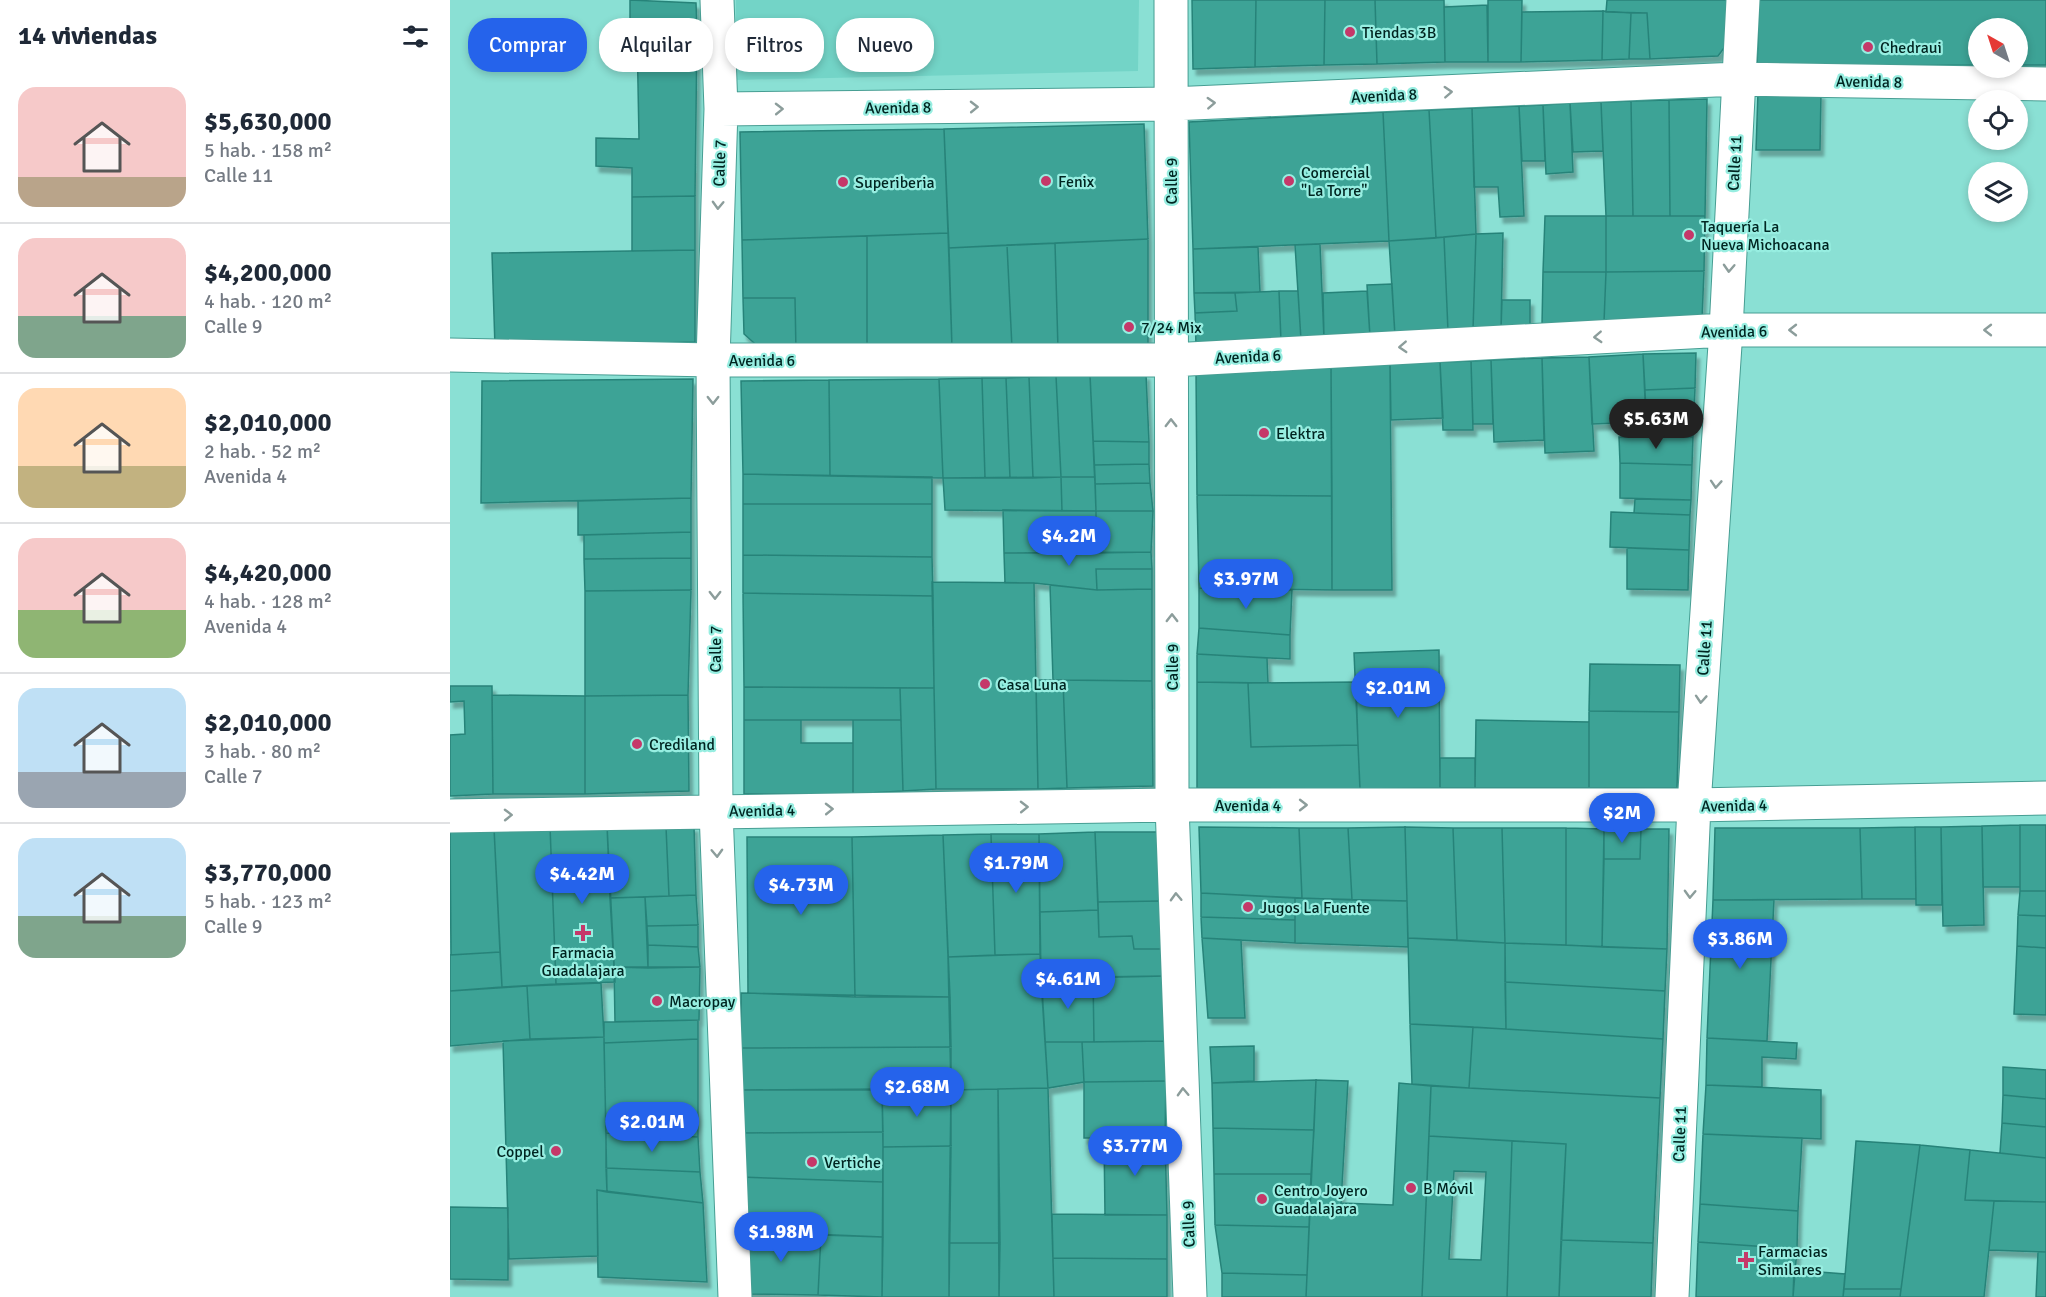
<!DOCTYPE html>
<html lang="es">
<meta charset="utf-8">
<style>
body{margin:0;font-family:Signika,sans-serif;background:#f2f2f3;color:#1f2937;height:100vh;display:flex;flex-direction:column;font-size:22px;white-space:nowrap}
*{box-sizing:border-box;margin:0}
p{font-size:20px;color:#747a83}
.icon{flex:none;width:33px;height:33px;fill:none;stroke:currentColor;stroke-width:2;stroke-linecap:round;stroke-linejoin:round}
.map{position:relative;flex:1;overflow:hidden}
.panel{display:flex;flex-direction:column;background:#fff;width:450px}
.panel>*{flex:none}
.guide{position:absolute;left:18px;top:18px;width:570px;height:54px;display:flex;gap:12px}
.needle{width:39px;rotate:321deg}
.controls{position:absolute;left:1518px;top:18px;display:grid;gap:12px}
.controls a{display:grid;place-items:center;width:60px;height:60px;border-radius:50%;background:#fff;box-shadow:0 3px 9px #0003;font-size:30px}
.price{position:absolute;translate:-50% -51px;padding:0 14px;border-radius:21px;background:#2563eb;color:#fff;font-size:20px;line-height:39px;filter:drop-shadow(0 2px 3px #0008)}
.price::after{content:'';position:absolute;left:50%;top:36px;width:18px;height:14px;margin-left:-9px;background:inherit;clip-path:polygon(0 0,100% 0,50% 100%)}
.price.active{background:#222;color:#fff}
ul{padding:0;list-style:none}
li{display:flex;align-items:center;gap:18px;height:150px;padding:0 18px}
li+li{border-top:2px solid #e0e1e3}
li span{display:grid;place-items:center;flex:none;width:168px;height:120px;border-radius:18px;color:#555}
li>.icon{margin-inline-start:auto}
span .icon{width:72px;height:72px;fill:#fffc;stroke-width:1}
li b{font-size:26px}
h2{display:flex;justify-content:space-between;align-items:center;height:72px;padding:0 18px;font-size:26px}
.chip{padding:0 21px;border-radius:24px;background:#fff;box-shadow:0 3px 9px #0003;font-size:21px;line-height:54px}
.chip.active{background:#2563eb;color:#fff}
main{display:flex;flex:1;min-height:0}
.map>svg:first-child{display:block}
.built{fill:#73d4c7}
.building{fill:#3ca396;stroke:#288379;stroke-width:1.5;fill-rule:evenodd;filter:url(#shadow)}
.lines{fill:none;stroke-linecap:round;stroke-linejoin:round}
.minor-casing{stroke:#479e93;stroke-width:35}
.minor{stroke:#fff;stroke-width:33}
.oneway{stroke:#8c9d9b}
.poi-dot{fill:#c53869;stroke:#97eee1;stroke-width:2}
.labels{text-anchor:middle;stroke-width:4.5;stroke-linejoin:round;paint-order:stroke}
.poi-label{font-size:16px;fill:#002521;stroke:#97eee1;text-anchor:start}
.street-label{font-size:16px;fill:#002521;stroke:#97eee1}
</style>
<main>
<section class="panel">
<h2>14 viviendas<svg class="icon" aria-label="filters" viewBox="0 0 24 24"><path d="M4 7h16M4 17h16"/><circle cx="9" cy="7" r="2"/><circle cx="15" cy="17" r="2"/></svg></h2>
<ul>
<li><span style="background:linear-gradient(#f6c9c9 75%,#b9a48a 0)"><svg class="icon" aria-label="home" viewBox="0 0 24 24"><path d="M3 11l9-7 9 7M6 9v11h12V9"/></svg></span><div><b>$5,630,000</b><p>5 hab. · 158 m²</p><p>Calle 11</p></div></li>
<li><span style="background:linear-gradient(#f6c9c9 65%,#7fa58c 0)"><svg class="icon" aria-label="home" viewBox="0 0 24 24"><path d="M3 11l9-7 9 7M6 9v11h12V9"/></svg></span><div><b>$4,200,000</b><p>4 hab. · 120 m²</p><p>Calle 9</p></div></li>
<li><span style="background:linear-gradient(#ffd9b3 65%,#c2b280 0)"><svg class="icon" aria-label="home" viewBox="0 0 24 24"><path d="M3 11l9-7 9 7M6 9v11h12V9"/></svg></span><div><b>$2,010,000</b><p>2 hab. · 52 m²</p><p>Avenida 4</p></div></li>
<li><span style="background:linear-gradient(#f6c9c9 60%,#8fb573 0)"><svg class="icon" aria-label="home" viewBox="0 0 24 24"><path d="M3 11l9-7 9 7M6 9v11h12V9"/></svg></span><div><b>$4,420,000</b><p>4 hab. · 128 m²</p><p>Avenida 4</p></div></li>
<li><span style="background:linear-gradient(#bfe0f5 70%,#9aa5b1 0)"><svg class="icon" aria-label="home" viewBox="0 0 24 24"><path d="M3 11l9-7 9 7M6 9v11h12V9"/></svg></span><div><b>$2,010,000</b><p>3 hab. · 80 m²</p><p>Calle 7</p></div></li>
<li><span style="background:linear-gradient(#bfe0f5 65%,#7fa58c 0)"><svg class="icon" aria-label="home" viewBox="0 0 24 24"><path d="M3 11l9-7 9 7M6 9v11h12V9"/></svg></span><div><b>$3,770,000</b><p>5 hab. · 123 m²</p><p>Calle 9</p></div></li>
</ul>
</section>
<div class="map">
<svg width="1596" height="1297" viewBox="0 0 1596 1297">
<defs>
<filter id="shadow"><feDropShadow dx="3.5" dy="6" stdDeviation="1.5" flood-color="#0004"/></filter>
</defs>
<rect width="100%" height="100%" fill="#8ae0d4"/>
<!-- built -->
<path class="built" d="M286 0H689L688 71 285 80Z"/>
<!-- building -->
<path class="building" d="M180 0 246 3 247 31 180 30Z
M742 0H806L805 67 743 69Z
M806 0H875L874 65 805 67Z
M875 0H925L927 64 874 65Z
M925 0H994L995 62 927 64Z
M1038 0H1072L1071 62H1038Z
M1157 0H1278L1277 44 1268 56 1200 59 1197 13 1156 12Z
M1309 0H1596V65H1568V28H1528V65L1307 67Z
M1037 5 1038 62H995L994 7Z
M1153 11 1152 60 1071 62 1072 12Z
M1153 11 1181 13 1179 59 1152 60Z
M1181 13H1197L1200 59H1179Z
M187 31H247L245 196 182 197V168L146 166V138L189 139Z
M1308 92 1371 93 1370 150H1306Z
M1257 99 1255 216H1220L1219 100Z
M1219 100 1220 216H1183L1181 101Z
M1181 101 1183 216H1156L1151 102Z
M1151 102 1153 151 1123 152 1120 103Z
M1120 103 1123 172 1096 174 1093 105Z
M1093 105 1095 161H1072L1069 106Z
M1069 106 1074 216 1050 217 1048 187H1024L1022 108Z
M1022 108 1026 234 986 238 979 110Z
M979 110 986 238 939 241 933 112Z
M933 112 939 241 743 249 739 122Z
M694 124 698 239 499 248 494 129Z
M494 129 498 233 292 240 290 132Z
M245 196V250L182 251V197Z
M1095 216H1156V272H1093Z
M1156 216H1255L1254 271 1156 272Z
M498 233 502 348 417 350V236Z
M1053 233 1051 329 1023 330 1026 234Z
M1026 234 1023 330 998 331 994 237Z
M417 236V350L346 351 345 298H293L292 240Z
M994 237 998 331 945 336 939 241Z
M698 239V348L608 349 605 243Z
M605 243 608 349 562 348 557 245Z
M870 244 874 339 851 340 845 245Z
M557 245 562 348H502L499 248Z
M808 247 810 292 744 293 743 249Z
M245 250V342L45 347 42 253Z
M1254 271 1252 319 1154 322 1156 272Z
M1093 272H1156L1154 322 1092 325Z
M942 284 945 336 920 337 917 285Z
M829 291 831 341 746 346 745 313 787 311 785 293Z
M829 291H848L851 340 831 341Z
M917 291 920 337 874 339 873 293Z
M744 293H785L787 311 745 313Z
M293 298H345L346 351 312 350 294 334Z
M1052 300H1080V328L1051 329Z
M1246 353 1245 388 1195 390 1193 354Z
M1193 354 1196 422 1142 424 1139 357Z
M1139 357 1144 451 1095 453 1092 358Z
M1092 358 1094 440 1044 442 1041 360Z
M1041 360 1043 424H1023L1021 361Z
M1021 361 1023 430H993L990 362Z
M990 362 993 418 941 420 940 364Z
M940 364 942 590H882L881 366Z
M881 366 882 496 747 495 746 371Z
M696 374 699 442 643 441 640 375Z
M640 375 645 477H611L606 376Z
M606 376 611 477 583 478 579 377Z
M579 377 583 478H560L556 378Z
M532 378 535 478H493L489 379Z
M532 378H556L560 478H535Z
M243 379 241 498 31 503 32 381Z
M489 379 493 478 380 476 379 380Z
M379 380 380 476 293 474 291 381Z
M1245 388 1243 437H1197L1195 390Z
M1169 437H1243L1242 465 1170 463Z
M643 441 699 442V464L644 465Z
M1170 463 1242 465 1241 500 1170 498Z
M699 464 700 483 645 484 644 465Z
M293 474 482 477V504H293Z
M611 477 612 511 495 510 493 478Z
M611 477H645L646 511H612Z
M700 483 703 511H646L645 484Z
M747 495 882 496V590L749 588Z
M241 498V532L128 535V501Z
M1185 499 1241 500 1240 515 1184 513Z
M293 504H482V557L293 555Z
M553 510 646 511V553H554Z
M646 511H703L701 552 646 553Z
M1161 512 1240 515 1239 550 1160 547Z
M241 532V558L134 559V535Z
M1177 548 1239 550 1238 590 1177 589Z
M701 552 702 569H646L647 590 584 583H555L554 553Z
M293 555 482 557 483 596 293 593Z
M241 558V590L135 591 134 559Z
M646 569H702V589L647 590Z
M482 582 584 583 588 789H486Z
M600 585 647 590 702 589V681L603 680Z
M749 588 842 590 840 635 749 628Z
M241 590 238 695 135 696V591Z
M293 593 483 596 484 688 294 687Z
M749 628 840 635V659L747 654Z
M989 650 990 788 910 789 904 653Z
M747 654 817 658 818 683 747 682Z
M1140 664 1230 665 1229 712 1139 711Z
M586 680H613L617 788 588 789Z
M613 680 702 681 703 786 617 788Z
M747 682 798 683 801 747 908 745 910 789 747 788Z
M906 682 908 745 801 747 798 683Z
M0 686H42L43 794 0 796V735L15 734 14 701 0 702Z
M294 687 450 688 451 720H294Z
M450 688H484L486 789 453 791Z
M42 695 135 696V794H43Z
M238 695 239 791 135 794V696Z
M1139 711 1229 712 1227 788H1139Z
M294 720H351V743H403V794H294Z
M403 720H451L453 791 403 794Z
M1026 720 1139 722V788H1025Z
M990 758H1025V788H990Z
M157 825 165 982 106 984 100 826Z
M157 825 216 827 219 896 160 898Z
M1570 825H1596V891H1570Z
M1570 825V887H1533L1532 826Z
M100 826 106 984 52 987 44 828Z
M244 826 246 895 219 896 216 827Z
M1532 826 1534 925 1493 926 1491 827Z
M749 827 849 828 852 898 751 893Z
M955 827 1003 828 1007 940 958 938Z
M955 827 957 901 902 900 898 828Z
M1465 827 1466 899H1412L1410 828Z
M1465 827H1491L1492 905H1466Z
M44 828 50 952 1 955 0 829Z
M849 828H898L902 900 852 898Z
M1003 828H1052L1055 943 1007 940Z
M1052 828H1116V945L1055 943Z
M1116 828 1154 829 1152 947 1116 945Z
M1265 828H1410L1412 899 1263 900Z
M1154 829H1191L1190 859H1154Z
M1191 829H1219L1217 949 1152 947 1154 859H1190Z
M645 832H708L711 901 648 902Z
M645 832 648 910 590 912 589 834Z
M541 834H589L590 954 545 955Z
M541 834 545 955 498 957 493 835Z
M493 835 500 997H405L402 837Z
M297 837H402L405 997 298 993Z
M1570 891H1596V916L1568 915Z
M751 893 845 898V920L751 917Z
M246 895 248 925 197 926 195 897Z
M195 897 198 968 164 967 160 898Z
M845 898 957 901 958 947 845 943Z
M1263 900H1324L1317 1041 1257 1038Z
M711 901 713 949H684L682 936 649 937 648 902Z
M648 910 649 937 682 936 684 949H713L714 976 591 979 590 912Z
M1568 915 1596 916V948L1567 946Z
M751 917 845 920V943L752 938Z
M248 925V947L198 945 197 926Z
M752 938 791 940 795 1018H758Z
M958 938 1055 943 1056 1029 960 1024Z
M1055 943 1217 949 1215 991 1055 982Z
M198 945 248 947 250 967 198 968Z
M1567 946 1596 948V1015L1564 1014Z
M50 952 52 987 0 991V955Z
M590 954 598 1088 501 1090 498 957Z
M164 967H250L249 1020 165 1022Z
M714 976 715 1041 644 1042 643 977Z
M643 977 644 1042H595L591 979Z
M1055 982 1215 991 1213 1039 1056 1029Z
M151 983 154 1037 80 1039 77 986Z
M77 986 80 1039 0 1046V991Z
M291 993 500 997 501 1047 291 1048Z
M248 1020V1039L154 1043V1022Z
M960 1024 1023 1027 1019 1088 962 1084Z
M1023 1027 1213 1039 1210 1098 1019 1088Z
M154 1037 157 1192 147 1190 148 1256 59 1259 53 1041Z
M1257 1038 1347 1043 1346 1059 1312 1057V1087L1256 1085Z
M248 1039V1137L156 1133 154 1043Z
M715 1041 716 1081 634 1082 632 1042Z
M595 1042H632L634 1082 598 1088Z
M804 1046V1081L762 1083 760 1047Z
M501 1047V1090H290L291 1048Z
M1553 1067 1596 1070V1099L1553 1095Z
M866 1080 898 1081 891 1203 943 1205 949 1083 981 1086 972 1297H856Z
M866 1080 864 1130 763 1128 762 1083Z
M716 1081 715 1138H634V1082Z
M1256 1085 1371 1090V1139L1253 1134Z
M981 1086 1210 1098 1203 1243 1111 1240 1116 1144 979 1136Z
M598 1088 604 1297H549L548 1089Z
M432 1089 433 1132 290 1133V1090Z
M432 1089 501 1090V1146L433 1147Z
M548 1089 550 1243H499L501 1090Z
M1553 1095 1596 1099V1127L1552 1123Z
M1552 1123 1596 1127V1158L1550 1153Z
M763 1128 864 1130 861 1174H764Z
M433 1132V1182L291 1177 290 1133Z
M156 1133 248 1137 250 1172 156 1168Z
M1253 1134 1352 1138 1348 1211 1250 1204Z
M979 1136 1062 1141 1057 1297H972ZM1004 1171 1036 1172 1031 1260 999 1259Z
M654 1138H715L717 1215H655Z
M1062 1141 1116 1144 1109 1297H1057Z
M1406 1141 1470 1145 1451 1289H1394Z
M1470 1145 1520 1150 1515 1200 1544 1201 1534 1297H1450Z
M501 1146 499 1297H432L433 1147Z
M1520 1150 1596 1158V1202L1515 1200Z
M156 1168 250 1172 253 1203 157 1192Z
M764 1174H861L859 1227 765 1225Z
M291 1177 433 1182V1237L292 1231Z
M147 1190 253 1203 257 1282 148 1277Z
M1544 1201 1596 1202V1252L1539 1250Z
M1250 1204 1348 1211 1347 1249 1248 1242Z
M0 1207 58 1208V1280L0 1279Z
M602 1214 717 1215V1259L603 1258Z
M765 1225 859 1227 857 1275 772 1273Z
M292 1231 371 1235 368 1295 294 1294Z
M371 1235 433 1237 432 1297 368 1295Z
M1111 1240 1203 1243 1201 1297H1109Z
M1248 1242 1347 1249 1343 1297H1246Z
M499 1243H550L549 1297H499Z
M1588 1252H1596V1297H1586Z
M603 1258 717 1259V1297H604Z
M1344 1270 1395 1274 1393 1297H1343Z
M772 1273 857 1275 856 1297H772Z
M1394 1289H1451L1450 1297H1393Z"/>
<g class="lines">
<!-- minor casing -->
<g class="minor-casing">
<path id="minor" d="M267 0 271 109 263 360 266 811 285 1297
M721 0 722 805 740 1297
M271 109 721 104 1288 79 1596 84
M0 355 263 360H721L1276 330H1596
M0 816 722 805H1244L1596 798
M1222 1297 1244 805 1276 330 1293 0"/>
</g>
<!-- minor -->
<use href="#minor" class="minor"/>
</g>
<!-- one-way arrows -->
<defs><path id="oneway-chevron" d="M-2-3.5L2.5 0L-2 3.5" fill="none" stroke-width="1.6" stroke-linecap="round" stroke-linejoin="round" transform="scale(1.5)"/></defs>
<g class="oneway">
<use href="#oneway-chevron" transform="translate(998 92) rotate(-3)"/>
<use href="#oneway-chevron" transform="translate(761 103) rotate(-3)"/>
<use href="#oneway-chevron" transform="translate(524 107) rotate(-1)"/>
<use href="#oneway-chevron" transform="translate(329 109) rotate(-1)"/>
<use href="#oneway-chevron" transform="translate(268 205) rotate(92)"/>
<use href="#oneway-chevron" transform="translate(1279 268) rotate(93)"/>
<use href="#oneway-chevron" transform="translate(1343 330) rotate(180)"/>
<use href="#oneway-chevron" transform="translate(1538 330) rotate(180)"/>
<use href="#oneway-chevron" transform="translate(1148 337) rotate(177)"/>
<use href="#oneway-chevron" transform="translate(953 347) rotate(177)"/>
<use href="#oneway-chevron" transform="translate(263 400) rotate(90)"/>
<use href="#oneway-chevron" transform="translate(721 423) rotate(-90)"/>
<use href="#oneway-chevron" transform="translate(1266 484) rotate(94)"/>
<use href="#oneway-chevron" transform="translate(265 595) rotate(90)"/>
<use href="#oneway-chevron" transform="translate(722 618) rotate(-90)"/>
<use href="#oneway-chevron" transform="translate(1251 699) rotate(94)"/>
<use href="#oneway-chevron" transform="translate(853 805)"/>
<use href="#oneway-chevron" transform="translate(574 807) rotate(-1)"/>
<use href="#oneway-chevron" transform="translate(379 809) rotate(-1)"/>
<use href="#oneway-chevron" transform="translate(58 815) rotate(-1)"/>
<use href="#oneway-chevron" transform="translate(267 853) rotate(88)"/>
<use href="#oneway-chevron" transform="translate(1240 894) rotate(92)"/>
<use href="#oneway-chevron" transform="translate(726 897) rotate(-92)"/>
<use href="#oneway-chevron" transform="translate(733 1092) rotate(-92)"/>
</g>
<!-- markers -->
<g class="poi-dot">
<circle cx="900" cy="32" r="6"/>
<circle cx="1418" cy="47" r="6"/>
<circle cx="596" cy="181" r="6"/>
<circle cx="839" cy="181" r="6"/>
<circle cx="393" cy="182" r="6"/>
<circle cx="1239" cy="235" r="6"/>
<circle cx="679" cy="327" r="6"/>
<circle cx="814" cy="433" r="6"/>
<circle cx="535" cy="684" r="6"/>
<circle cx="187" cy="744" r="6"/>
<circle cx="798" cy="907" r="6"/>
<path d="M130 924h6v6h6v6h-6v6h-6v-6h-6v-6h6z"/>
<circle cx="207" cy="1001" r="6"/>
<circle cx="106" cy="1151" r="6"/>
<circle cx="362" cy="1162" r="6"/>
<circle cx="961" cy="1188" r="6"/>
<circle cx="812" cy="1199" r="6"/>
<path d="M1293 1251h6v6h6v6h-6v6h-6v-6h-6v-6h6z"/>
</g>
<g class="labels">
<!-- poi labels -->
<g class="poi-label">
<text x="912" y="38">Tiendas 3B</text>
<text x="1430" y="53">Chedraui</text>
<text x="851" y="178">Comercial<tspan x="851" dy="18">"La Torre"</tspan></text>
<text x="608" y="187">Fenix</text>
<text x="405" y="188">Superiberia</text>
<text x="1251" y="232">Taquería La<tspan x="1251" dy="18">Nueva Michoacana</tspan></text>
<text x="691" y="333">7/24 Mix</text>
<text x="826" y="439">Elektra</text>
<text x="547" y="690">Casa Luna</text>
<text x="199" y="750">Crediland</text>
<text x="810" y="913">Jugos La Fuente</text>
<text x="133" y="958" text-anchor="middle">Farmacia<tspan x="133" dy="18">Guadalajara</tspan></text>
<text x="219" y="1007">Macropay</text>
<text x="94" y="1157" text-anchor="end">Coppel</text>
<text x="374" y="1168">Vertiche</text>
<text x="973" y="1194">B Móvil</text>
<text x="824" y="1196">Centro Joyero<tspan x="824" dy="18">Guadalajara</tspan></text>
<text x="1308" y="1257">Farmacias<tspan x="1308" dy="18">Similares</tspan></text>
</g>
<!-- street labels -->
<g class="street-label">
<text transform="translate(1419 81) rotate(1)" y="6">Avenida 8</text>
<text transform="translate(934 95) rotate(-3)" y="6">Avenida 8</text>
<text transform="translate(448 107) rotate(-1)" y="6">Avenida 8</text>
<text transform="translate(269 163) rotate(-88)" y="6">Calle 7</text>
<text transform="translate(1284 163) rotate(-87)" y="6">Calle 11</text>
<text transform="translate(721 181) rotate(-90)" y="6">Calle 9</text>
<text transform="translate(1284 331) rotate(-1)" y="6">Avenida 6</text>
<text transform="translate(798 356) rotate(-3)" y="6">Avenida 6</text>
<text x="312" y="366">Avenida 6</text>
<text transform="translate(1254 648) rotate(-86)" y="6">Calle 11</text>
<text transform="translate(265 649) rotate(-90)" y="6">Calle 7</text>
<text transform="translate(722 667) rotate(-90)" y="6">Calle 9</text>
<text x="798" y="811">Avenida 4</text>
<text transform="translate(1284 805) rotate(-1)" y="6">Avenida 4</text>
<text transform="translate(312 810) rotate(-1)" y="6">Avenida 4</text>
<text transform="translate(1229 1134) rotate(-88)" y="6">Calle 11</text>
<text transform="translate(738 1224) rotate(-92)" y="6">Calle 9</text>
</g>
</g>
</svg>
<div class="controls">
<a><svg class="needle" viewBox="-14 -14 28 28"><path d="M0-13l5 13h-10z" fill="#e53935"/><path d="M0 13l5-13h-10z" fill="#747a83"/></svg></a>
<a><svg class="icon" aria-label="locate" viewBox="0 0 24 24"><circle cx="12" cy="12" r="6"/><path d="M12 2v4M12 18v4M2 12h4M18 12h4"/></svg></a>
<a><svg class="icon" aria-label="layers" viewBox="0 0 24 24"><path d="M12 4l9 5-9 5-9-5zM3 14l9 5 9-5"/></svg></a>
</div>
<b class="price active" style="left:1206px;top:450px">$5.63M</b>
<b class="price" style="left:619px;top:567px">$4.2M</b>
<b class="price" style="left:796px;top:610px">$3.97M</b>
<b class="price" style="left:948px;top:719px">$2.01M</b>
<b class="price" style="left:1172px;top:844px">$2M</b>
<b class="price" style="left:566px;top:894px">$1.79M</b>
<b class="price" style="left:132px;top:905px">$4.42M</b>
<b class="price" style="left:351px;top:916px">$4.73M</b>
<b class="price" style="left:1290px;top:970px">$3.86M</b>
<b class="price" style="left:618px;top:1010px">$4.61M</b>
<b class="price" style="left:467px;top:1118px">$2.68M</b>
<b class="price" style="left:202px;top:1153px">$2.01M</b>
<b class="price" style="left:685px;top:1177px">$3.77M</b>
<b class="price" style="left:331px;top:1263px">$1.98M</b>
<div class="guide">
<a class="chip active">Comprar</a>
<a class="chip">Alquilar</a>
<a class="chip">Filtros</a>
<a class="chip">Nuevo</a>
</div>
</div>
</main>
